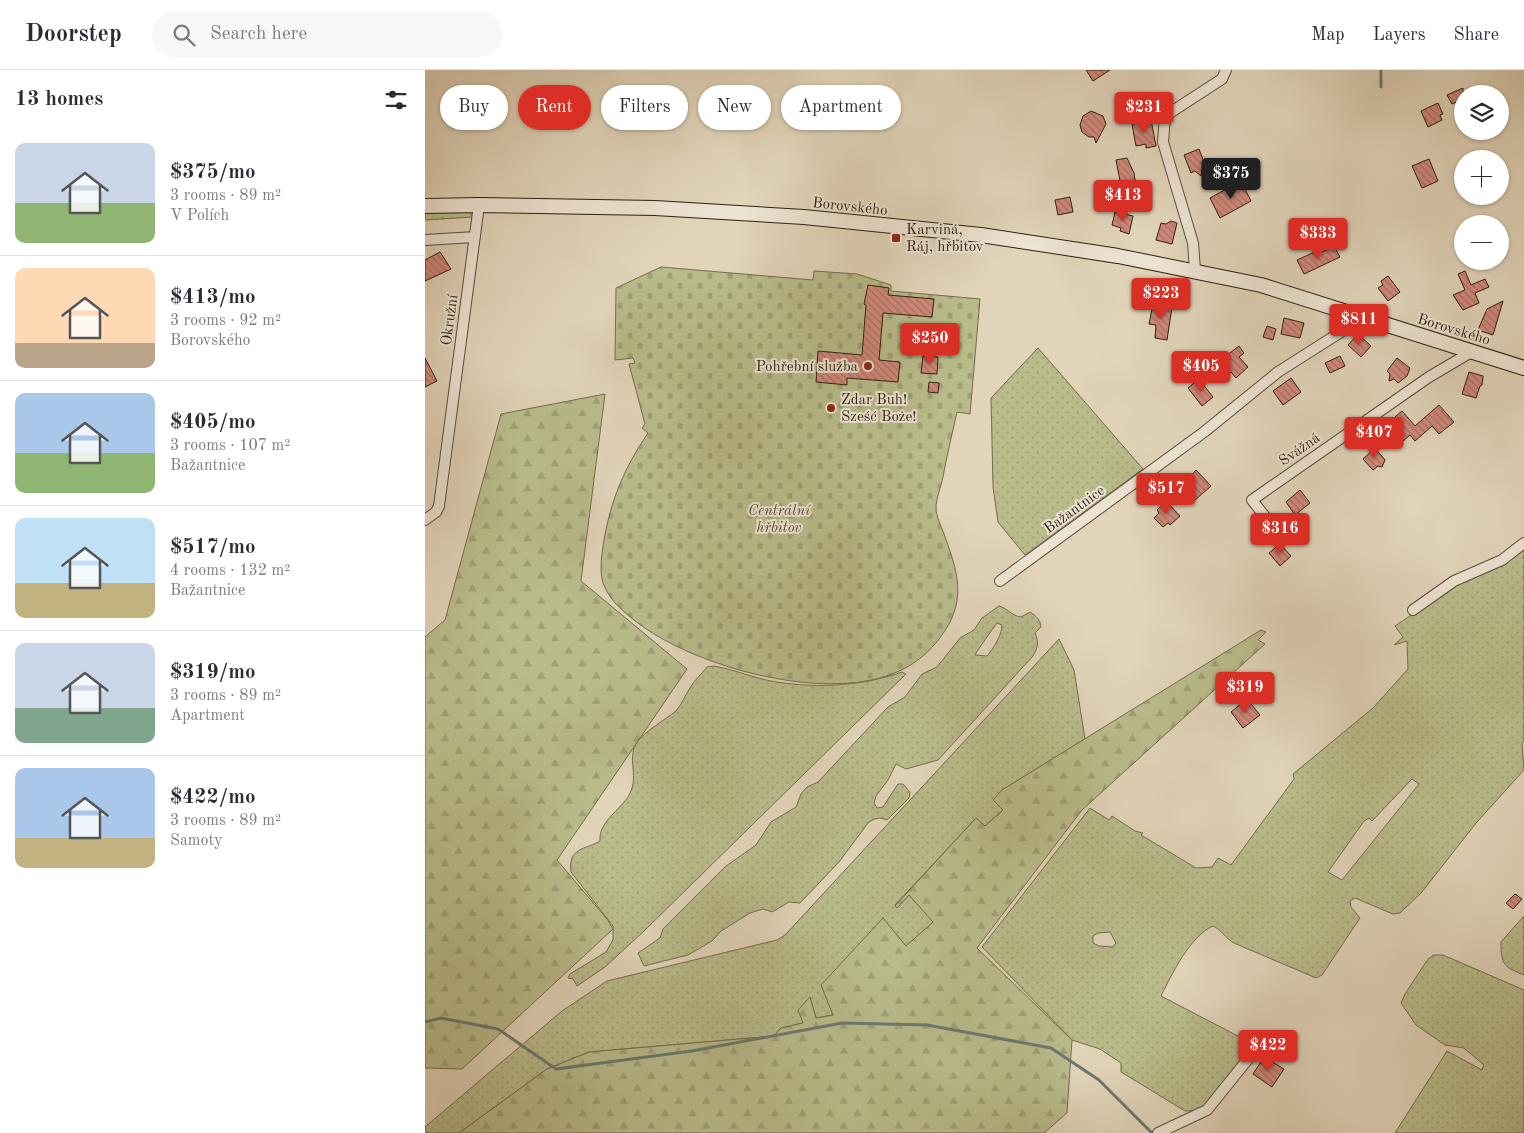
<!DOCTYPE html>
<meta charset="utf-8">
<style>
body{margin:0;font-family:"Old Standard TT",serif;background:#f7f7f7;color:#2b2b33;height:100vh;display:flex;flex-direction:column;font-size:19px;white-space:nowrap}
*{box-sizing:border-box;margin:0}
p{font-size:16px;color:#7c7c81}
.icon{flex:none;width:28px;height:28px;fill:none;stroke:currentColor;stroke-width:2;stroke-linecap:round;stroke-linejoin:round}
.map{position:relative;flex:1;overflow:hidden}
.side{display:flex;flex-direction:column;background:#fff;width:425px}
.side>*{flex:none}
.top-card{position:absolute;left:15px;top:15px;width:475px;height:45px;display:flex;gap:10px}
.buttons{position:absolute;left:1029px;top:15px;display:grid;gap:10px}
.buttons a{display:grid;place-items:center;width:55px;height:55px;border-radius:50%;background:#fff;box-shadow:0 1px 4px #0004;font-size:25px}
.price{position:absolute;translate:-50% -42px;padding:0 11px;border-radius:5px;background:#d93025;color:#fff;font-size:16px;line-height:32px;filter:drop-shadow(0 1px 2px #0008)}
.price::after{content:'';position:absolute;left:50%;top:30px;width:15px;height:11px;margin-left:-8px;background:inherit;clip-path:polygon(0 0,100% 0,50% 100%)}
.price.current{background:#222;color:#fff}
ul{padding:0;list-style:none}
li{display:flex;align-items:center;gap:15px;height:125px;padding:0 15px}
li+li{border-top:1px solid #e1e1e2}
li span{display:grid;place-items:center;flex:none;width:140px;height:100px;border-radius:10px;color:#555}
li>.icon{margin-inline-start:auto}
span .icon{width:60px;height:60px;fill:#fffc;stroke-width:1}
li b{font-size:21px}
h2{display:flex;justify-content:space-between;align-items:center;height:60px;padding:0 15px;font-size:21px}
.tag{padding:0 18px;border-radius:22px;background:#fff;box-shadow:0 1px 4px #0004;font-size:18px;line-height:45px}
.tag.current{background:#d93025;color:#fff}
header{display:flex;align-items:center;gap:30px;box-sizing:border-box;height:70px;padding:0 25px;background:#fff;border-bottom:1px solid #e1e1e2}
header strong{font-size:24px}
nav{display:flex;gap:28px;margin-inline-start:auto;font-size:18px}
.search{width:350px;height:45px;background:#f7f7f7;display:flex;align-items:center;gap:12px;box-sizing:border-box;padding:0 18px;border-radius:28px;color:#7c7c81;font-size:19px}
main{display:flex;flex:1;min-height:0}
.map>svg:first-child{display:block}
.green{fill:url(#green-dots);stroke:#746c4d;fill-rule:evenodd}
.forest{fill:url(#forest-firs);stroke:#746c4d}
.cemetery{fill:url(#cemetery-stones);stroke:#746c4d}
.lines{fill:none;stroke-linecap:round;stroke-linejoin:round}
.stream{stroke:#6c7973;stroke-width:3}
.building{fill:url(#building-back-hatch);stroke:#2e1d0f}
.minor-casing{stroke:#5b4b3a;stroke-width:12}
.secondary-casing{stroke:#2e1d0f;stroke-width:16}
.minor{stroke:#ece3d2;stroke-width:10}
.secondary{stroke:#ece3d2;stroke-width:14}
.poi-dot{fill:#8f2418;stroke:#ece3d2;stroke-width:2}
.labels{text-anchor:middle;stroke-width:4;stroke-linejoin:round;paint-order:stroke}
.street-label{font-size:15px;fill:#2e1d0f;stroke:#ece3d2}
.poi-label{font-size:15px;fill:#2e1d0f;stroke:#ece3d2;text-anchor:start}
.park-label{font-size:15px;font-style:italic;fill:#584c34;stroke:#ece3d2}
</style>
<header>
<strong>Doorstep</strong>
<div class="search"><svg class="icon" aria-label="search" viewBox="0 0 24 24"><circle cx="10" cy="10" r="6"/><path d="M15 15l6 6"/></svg>Search here</div>
<nav><a>Map</a><a>Layers</a><a>Share</a></nav>
</header>
<main>
<section class="side">
<h2>13 homes<svg class="icon" aria-label="filters" viewBox="0 0 24 24"><path d="M4 7h16M4 17h16"/><circle cx="9" cy="7" r="2"/><circle cx="15" cy="17" r="2"/></svg></h2>
<ul>
<li><span style="background:linear-gradient(#c9d6e8 60%,#8fb573 0)"><svg class="icon" aria-label="home" viewBox="0 0 24 24"><path d="M3 11l9-7 9 7M6 9v11h12V9"/></svg></span><div><b>$375/mo</b><p>3 rooms · 89 m²</p><p>V Polích</p></div></li>
<li><span style="background:linear-gradient(#ffd9b3 75%,#b9a48a 0)"><svg class="icon" aria-label="home" viewBox="0 0 24 24"><path d="M3 11l9-7 9 7M6 9v11h12V9"/></svg></span><div><b>$413/mo</b><p>3 rooms · 92 m²</p><p>Borovského</p></div></li>
<li><span style="background:linear-gradient(#a9c7e8 60%,#8fb573 0)"><svg class="icon" aria-label="home" viewBox="0 0 24 24"><path d="M3 11l9-7 9 7M6 9v11h12V9"/></svg></span><div><b>$405/mo</b><p>3 rooms · 107 m²</p><p>Bažantnice</p></div></li>
<li><span style="background:linear-gradient(#bfe0f5 65%,#c2b280 0)"><svg class="icon" aria-label="home" viewBox="0 0 24 24"><path d="M3 11l9-7 9 7M6 9v11h12V9"/></svg></span><div><b>$517/mo</b><p>4 rooms · 132 m²</p><p>Bažantnice</p></div></li>
<li><span style="background:linear-gradient(#c9d6e8 65%,#7fa58c 0)"><svg class="icon" aria-label="home" viewBox="0 0 24 24"><path d="M3 11l9-7 9 7M6 9v11h12V9"/></svg></span><div><b>$319/mo</b><p>3 rooms · 89 m²</p><p>Apartment</p></div></li>
<li><span style="background:linear-gradient(#a9c7e8 70%,#c2b280 0)"><svg class="icon" aria-label="home" viewBox="0 0 24 24"><path d="M3 11l9-7 9 7M6 9v11h12V9"/></svg></span><div><b>$422/mo</b><p>3 rooms · 89 m²</p><p>Samoty</p></div></li>
</ul>
</section>
<div class="map">
<svg width="1099" height="1063" viewBox="0 0 1099 1063">
<defs>
<pattern id="green-dots" width="8" height="8" patternUnits="userSpaceOnUse" patternTransform="scale(1.25)"><rect width="8" height="8" fill="#b9bb8b"/><path d="M2 2h.1M6 6h.1" fill="none" stroke="#9fa077" stroke-width="1.8" stroke-linecap="round"/></pattern>
<pattern id="forest-firs" width="22" height="20" patternUnits="userSpaceOnUse" patternTransform="scale(1.25)"><rect width="22" height="20" fill="#b9bb8b"/><path d="M5 1l3.5 6h-7zM16 11l3.5 6h-7z" fill="#9fa077"/></pattern>
<pattern id="cemetery-stones" width="16" height="16" patternUnits="userSpaceOnUse" patternTransform="scale(1.25)"><rect width="16" height="16" fill="#b9bb8b"/><path d="M2 7V4a2 2 0 0 1 4 0v3zM10 15v-3a2 2 0 0 1 4 0v3z" fill="#9fa077"/></pattern>
<pattern id="building-back-hatch" width="6" height="6" patternUnits="userSpaceOnUse" patternTransform="scale(1.25)"><rect width="6" height="6" fill="#d1897b"/><path d="M-1 5l2 2M0 0l6 6M5-1l2 2" fill="none" stroke="#aa6f63"/></pattern>
</defs>
<rect width="100%" height="100%" fill="#e1d4b9"/>
<filter id="stains"><feTurbulence type="fractalNoise" baseFrequency=".004" numOctaves="4"/><feColorMatrix values="0 0 0 0 .2 0 0 0 0 .09 0 0 0 0 .02 0 0 0 .5 -.17"/></filter>
<radialGradient id="worn" r=".72"><stop offset=".6" stop-color="#630" stop-opacity="0"/><stop offset="1" stop-color="#630" stop-opacity=".3"/></radialGradient>
<!-- green -->
<path class="green" d="M0 140 44 141 48 147 0 150Z
M613 278 718 399 600 485 573 452 568 417 566 328Z
M1099 477V671L1097 673 1099 700 1052 752 996 823 975 843 968 844 930 828 925 831 926 837 935 848 897 905 891 908 809 873C800 868 797 860 788 856 765 866 747 904 736 926L832 976 779 1040 760 1041 696 1002V993L675 979 647 970 557 877 665 738 684 750 687 746 710 761 718 763 716 765 771 798 787 797 793 788 806 795 869 709 868 704 948 638 983 599 982 571 969 575 978 567 970 556 1040 509ZM987 709 994 714 917 810 903 802 939 751 944 748 947 751ZM685 862 691 873 688 877 674 876 668 873V866L673 863Z
M574 536C582 538 587 546 596 547L605 542C611 546 615 549 616 557L610 563C614 573 613 577 608 586L513 690 481 699 471 694 463 710 451 726 449 733 452 738 458 737 473 714H478L485 722 484 728 462 750C454 747 450 748 443 753L414 792 375 833 364 832 347 842 338 839 325 843 296 861 287 871 263 885 219 896 213 883 235 868 238 859 301 796 331 775 346 752 371 737 376 724 382 717 393 712 463 637 480 627 497 604 512 597 535 568 549 560 557 548ZM572 553 577 555C577 565 568 579 562 586L550 585C551 582 569 557 572 553Z
M634 569 649 600 660 669 577 720 578 740 560 756 551 748 470 835 472 838 484 825 509 852 481 876 458 849 401 926 408 945 391 948 385 927 378 953 356 958 349 966 164 982 122 999 34 1063H0V1057L137 941 182 911 352 870 360 865Z
M289 596C307 599 324 606 341 610 385 619 435 617 477 602L481 604 219 861 180 897 152 916 148 909 143 908 145 904 181 882 188 870V856L146 802C143 777 160 780 175 771 173 750 199 739 206 721 213 705 202 687 212 672 219 662 241 649 251 641 257 634 260 625 265 618 269 610 277 604 282 597Z
M1099 846V905C1079 897 1076 895 1076 872Z
M1009 885H1018L1099 920V1063H970L1022 981 1057 1000 1059 995 1039 978 1020 975 991 955 976 933 980 924 1003 889Z"/>
<!-- forest -->
<path class="forest" d="M180 324 156 511 262 599 132 790 182 849 188 859 37 999 0 998V567L20 550 76 344Z
M836 560 841 562 833 570 840 574 657 740 552 878 647 970 642 1043 619 1063H34L122 999 164 982 349 966 356 958 378 953 373 940 385 927 391 948 408 945 396 915 458 848 481 876 508 852 484 825 472 838 470 836 551 748 560 756 578 740 568 730 577 720Z"/>
<!-- cemetery -->
<path class="cemetery" d="M236 197 388 210 389 201 432 204 466 215V221L555 229 545 344 532 342C527 364 522 385 518 407 516 417 511 428 511 438 511 446 516 456 519 464 530 495 541 522 524 554 511 577 492 595 467 604 397 631 276 598 217 556 202 545 184 531 178 513 174 499 177 484 179 470 186 429 200 397 223 363L217 358 220 354 204 294 210 293 208 288 190 290 191 218Z"/>
<g class="lines">
<!-- stream -->
<path class="stream" d="M956 0V17
M0 952 16 948 73 959 131 999 267 981 417 953 502 955 626 978 674 1010 727 1063"/>
</g>
<!-- building -->
<path class="building" d="M661 0H685L668 11Z
M1038 18V29L1027 34 1022 25Z
M1013 33 1018 44 1015 45 1017 50 1003 57 996 41Z
M666 41 678 46 681 54 671 73 669 67H664L657 62 655 55 658 46Z
M726 50 731 76 721 78V74L711 76 707 54Z
M774 79 781 97 777 99 776 106 770 101 766 103 759 85Z
M702 88 709 103 711 117 697 121 691 90Z
M1004 89 1013 111 997 118 987 96Z
M816 111 826 131 795 148 785 128Z
M645 127 648 142 633 145 630 130Z
M690 142 708 146 704 164 695 161 696 158 687 155Z
M746 151 752 153 747 174 731 170 736 153 741 154Z
M909 176 915 187 879 204 872 190 892 181 893 184Z
M15 182 26 199 0 211V190Z
M1040 201 1046 215 1060 209 1064 217 1050 223 1054 233 1038 240 1028 225 1040 220 1033 204Z
M963 206 975 222 963 231 953 218 958 215 956 211Z
M443 215 464 218 463 225 509 229 507 247 458 243 454 290 475 292 473 312 422 308V315L391 312 393 281 437 285 441 235 439 234Z
M1078 231 1068 265 1053 260 1062 239Z
M728 234 747 237 742 270 730 268 731 255 724 254Z
M859 248 879 253 875 268 856 264Z
M842 256 851 259 848 270 838 267Z
M933 264 946 276 936 287 923 275Z
M814 276 819 283 814 287 823 297 811 308 806 302 802 305 790 291 799 284 801 286Z
M498 286 513 287 512 304 496 303Z
M915 286 920 296 905 303 900 293Z
M0 288 12 311 0 317Z
M972 288 985 298 982 306 973 313 969 309 964 311 965 304 962 301Z
M1044 302 1058 306 1057 315 1055 316 1051 328 1037 324Z
M866 308 876 322 858 335 848 321Z
M774 309 788 327 777 336 763 318Z
M504 312 514 313 513 323 503 322Z
M1014 335 1029 352 1014 364 1007 356 990 371 985 365 971 377 960 365 975 352 970 347 977 341 990 356Z
M950 378 960 390 957 397 953 396 948 400 938 389Z
M771 400 786 416 770 430 757 417Z
M875 420 885 433 870 445 861 432Z
M741 431 755 446 745 455 743 453 738 457 729 448 734 443 732 440Z
M855 474 866 486 855 496 844 483Z
M822 629 835 645 818 658 806 642Z
M1090 824 1097 829 1088 839 1081 833Z
M839 987 859 999 847 1017 828 1004Z"/>
<g class="lines">
<!-- minor casing -->
<g class="minor-casing">
<path id="minor" d="M0 170 50 167
M770 200 768 173 738 72 740 46 797 9 801 0
M0 450 11 442 14 436 54 135
M852 462 827 430 1004 307 1048 281
M575 511 779 362 853 302 919 260 930 245
M988 540 1029 511 1077 490 1099 473
M733 1063 782 1040 840 968"/>
</g>
<!-- secondary casing -->
<g class="secondary-casing">
<path id="secondary" d="M0 136 54 135 230 138 379 147 556 165 693 186 836 215 1099 298"/>
</g>
<!-- minor -->
<use href="#minor" class="minor"/>
<!-- secondary -->
<use href="#secondary" class="secondary"/>
</g>
<!-- markers -->
<g class="poi-dot">
<rect x="466" y="163" width="10" height="10" rx="2.5"/>
<circle cx="443" cy="296" r="5"/>
<circle cx="406" cy="338" r="5"/>
</g>
<g class="labels">
<!-- street labels -->
<g class="street-label">
<text transform="translate(425 136) rotate(6)" y="5">Borovského</text>
<text transform="translate(24 250) rotate(-82)" y="5">Okružní</text>
<text transform="translate(1029 259) rotate(17)" y="5">Borovského</text>
<text transform="translate(874 379) rotate(-35)" y="5">Svážná</text>
<text transform="translate(649 439) rotate(-36)" y="5">Bažantnice</text>
</g>
<!-- poi labels -->
<g class="poi-label">
<text x="481" y="164">Karviná,<tspan x="481" dy="17">Ráj, hřbitov</tspan></text>
<text x="433" y="301" text-anchor="end">Pohřební služba</text>
<text x="416" y="334">Zdar Buh!<tspan x="416" dy="17">Sześć Boże!</tspan></text>
</g>
<!-- park labels -->
<g class="park-label">
<text x="354" y="445">Centrální<tspan x="354" dy="17">hřbitov</tspan></text>
</g>
</g>
<rect width="100%" height="100%" filter="url(#stains)"/>
<rect width="100%" height="100%" fill="url(#worn)"/>
</svg>
<div class="buttons">
<a><svg class="icon" aria-label="layers" viewBox="0 0 24 24"><path d="M12 4l9 5-9 5-9-5zM3 14l9 5 9-5"/></svg></a>
<a>+</a>
<a>−</a>
</div>
<b class="price" style="left:719px;top:64px">$231</b>
<b class="price current" style="left:806px;top:130px">$375</b>
<b class="price" style="left:698px;top:152px">$413</b>
<b class="price" style="left:893px;top:190px">$333</b>
<b class="price" style="left:736px;top:250px">$223</b>
<b class="price" style="left:934px;top:276px">$811</b>
<b class="price" style="left:505px;top:295px">$250</b>
<b class="price" style="left:776px;top:323px">$405</b>
<b class="price" style="left:949px;top:389px">$407</b>
<b class="price" style="left:741px;top:445px">$517</b>
<b class="price" style="left:855px;top:485px">$316</b>
<b class="price" style="left:820px;top:644px">$319</b>
<b class="price" style="left:843px;top:1002px">$422</b>
<div class="top-card">
<a class="tag">Buy</a>
<a class="tag current">Rent</a>
<a class="tag">Filters</a>
<a class="tag">New</a>
<a class="tag">Apartment</a>
</div>
</div>
</main>
